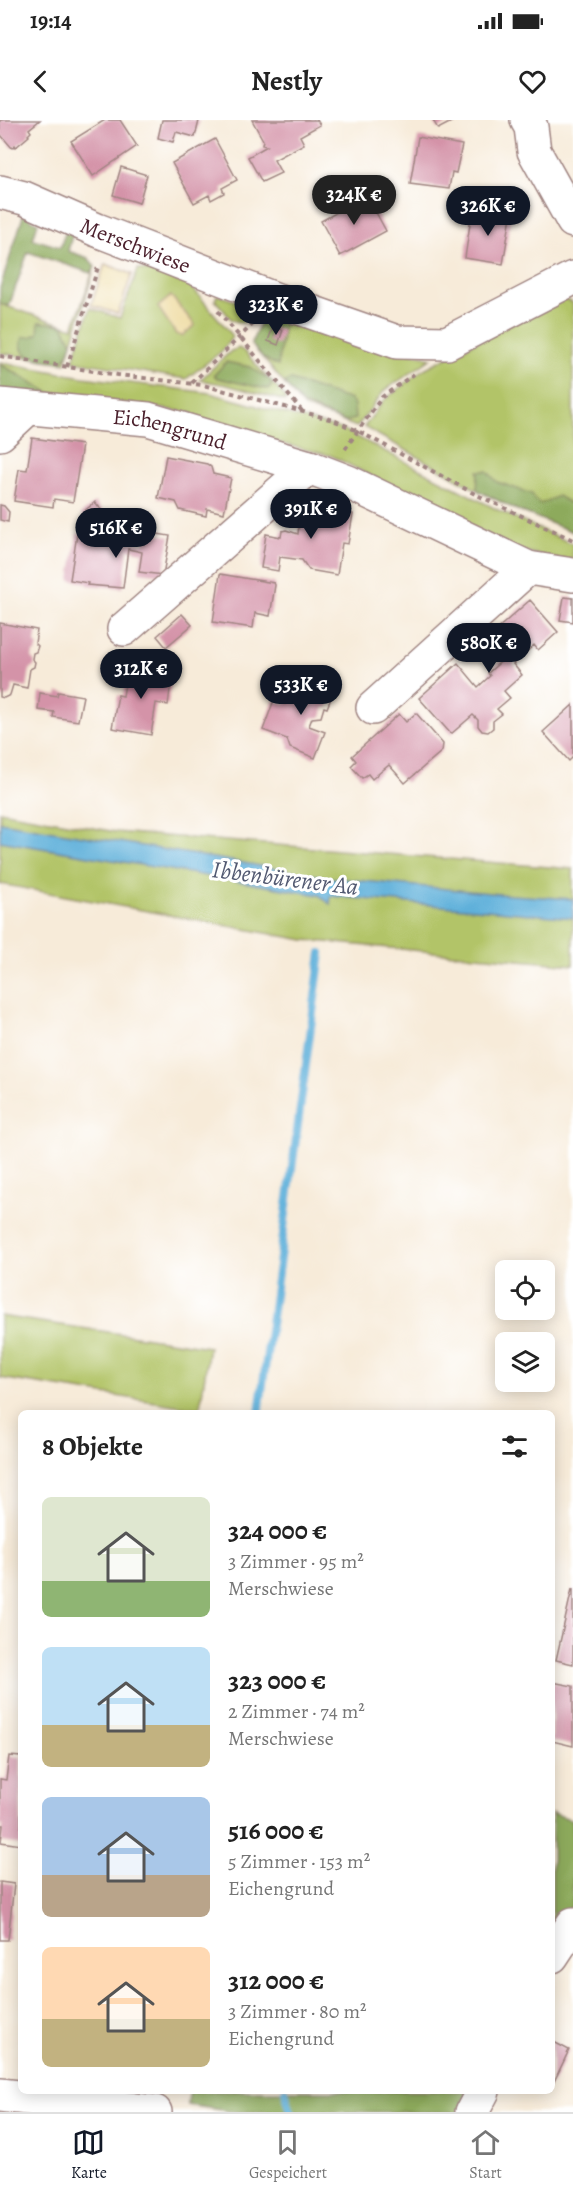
<!DOCTYPE html>
<html lang="de">
<meta charset="utf-8">
<style>
body{margin:0;font-family:Alegreya,serif;background:#f6f6f6;color:#222;height:100vh;display:flex;flex-direction:column;font-size:22px;white-space:nowrap}
*{box-sizing:border-box;margin:0}
p{font-size:20px;color:#767676}
.icon{flex:none;width:33px;height:33px;fill:none;stroke:currentColor;stroke-width:2;stroke-linecap:round;stroke-linejoin:round}
.map{position:relative;flex:1;overflow:hidden}
.drawer{position:absolute;left:18px;top:1290px;width:537px;height:684px;display:flex;flex-direction:column;background:#fff;border-radius:9px;box-shadow:0 3px 15px #0003}
.drawer>*{flex:none}
.tools{position:absolute;left:495px;top:1140px;display:grid;gap:12px}
.tools a{display:grid;place-items:center;width:60px;height:60px;border-radius:9px;background:#fff;box-shadow:0 3px 15px #0003;font-size:30px}
.price{position:absolute;translate:-50% -51px;padding:0 14px;border-radius:21px;background:#111827;color:#fff;font-size:20px;line-height:39px;filter:drop-shadow(0 2px 3px #0008)}
.price::after{content:'';position:absolute;left:50%;top:36px;width:18px;height:14px;margin-left:-9px;background:inherit;clip-path:polygon(0 0,100% 0,50% 100%)}
.price.active{background:#222;color:#fff}
ul{padding:0;list-style:none}
li{display:flex;align-items:center;gap:18px;height:150px;padding:0 24px}
li span{display:grid;place-items:center;flex:none;width:168px;height:120px;border-radius:9px;color:#555}
li>.icon{margin-inline-start:auto}
span .icon{width:72px;height:72px;fill:#fffc;stroke-width:1}
li b{font-size:26px}
h2{display:flex;justify-content:space-between;align-items:center;height:72px;padding:0 24px;font-size:26px}
.status{display:flex;justify-content:space-between;align-items:center;height:42px;padding:0 30px;background:#fff;direction:ltr}
.status svg{height:16px;fill:currentColor}
header{display:flex;justify-content:space-between;align-items:center;height:78px;padding:0 24px;background:#fff;font-size:27px;font-weight:700}
.tabs{display:flex;justify-content:space-around;align-items:center;height:84px;border-top:2px solid #e0e0e0;background:#fff;font-size:16px;color:#767676}
.tabs a{display:grid;justify-items:center;gap:3px}
.tabs .active{color:#111827}
.map>svg:first-child{display:block}
.green{fill:#b2c467;stroke:#7e7249;stroke-width:1.5}
.forest{fill:#8daa5c;stroke:#6c6444;stroke-width:1.5}
.sand{fill:#eeda9e;stroke:#9c7c64;stroke-width:1.5}
.water{fill:#5fb0da;stroke:#546882;stroke-width:1.5}
.lines{fill:none;stroke-linecap:round;stroke-linejoin:round}
.stream{stroke:#5fb0da;stroke-width:8}
.building{fill:#d493a8}
.street-casing{stroke:#a08582;stroke-width:36}
.path{stroke:#a08582;stroke-width:4;stroke-dasharray:4.5 4.5;stroke-linecap:butt}
.street{stroke:#fff;stroke-width:33}
.labels{text-anchor:middle;stroke-width:6;stroke-linejoin:round;paint-order:stroke}
.street-label{font-size:22px;fill:#4a1f2b;stroke:#fff}
.water-label{font-size:24px;font-style:italic;fill:#525971;stroke:#fff}
</style>
<div class="status"><b>19:14</b><svg viewBox="0 0 49 12"><path d="M0 12V9h3v3zM5 12V6h3v6zM10 12V3h3v9zM15 12V0h3v12zM26 1h20v11H26zM47 4h2v5h-2z"/></svg></div>
<header><svg class="icon" aria-label="back" viewBox="0 0 24 24"><path d="M15 5l-7 7 7 7"/></svg>Nestly<svg class="icon" aria-label="heart" viewBox="0 0 24 24"><path d="M12 20l-8-8c-3-5 5-10 8-4 3-6 11-1 8 4z"/></svg></header>
<div class="map">
<svg width="573" height="1992" viewBox="0 0 573 1992">
<rect width="100%" height="100%" fill="#fff"/>
<filter id="ink" filterUnits="userSpaceOnUse"><feTurbulence type="fractalNoise" baseFrequency=".0167" numOctaves="2"/><feDisplacementMap in="SourceGraphic" scale="12" xChannelSelector="R" yChannelSelector="G"/><feConvolveMatrix kernelMatrix="1 2 1 2 8 2 1 2 1" color-interpolation-filters="sRGB"/></filter>
<filter id="wash" filterUnits="userSpaceOnUse"><feTurbulence type="fractalNoise" baseFrequency=".008" numOctaves="4" result="noise"/><feDisplacementMap in="SourceGraphic" scale="24" xChannelSelector="R" yChannelSelector="G"/><feGaussianBlur stdDeviation="1.35" result="paint"/><feColorMatrix in="noise" values="0 0 0 0 0 0 0 0 0 0 0 0 0 0 0 0 0 1.4 0 .05"/><feComposite in="paint" operator="in"/></filter>
<g filter="url(#wash)">
<rect width="100%" height="100%" fill="#f7ebd9"/>
<!-- green -->
<path class="green" d="M95 146 66 243 0 233V184L73 208Z
M138 149 158 152 178 162 185 159 233 216 222 231 186 259 73 241 90 188 120 198Z
M217 175 260 189 258 193 241 203 232 200 215 180Z
M561 177 573 183V412L515 389 481 372 364 307 383 281 424 249Z
M272 195 432 238 384 271 357 307 304 287 251 224 260 204Z
M239 228 245 232 286 278 285 281 227 265 200 260 231 231Z
M0 242 83 257 210 273 344 310 500 391 573 424V443L514 429 332 336 199 303 194 299 192 293 50 273 0 244Z
M0 691 116 712 573 749V845L304 820 0 764Z
M0 1196 209 1227 200 1289 0 1258Z"/>
<!-- forest -->
<path class="forest" d="M26 87 31 100 38 103 33 119 60 127 66 111 73 112 68 131 88 138 95 146 91 153 28 132 9 186 0 184V168Z
M272 195 285 196 278 246 263 238 251 224 260 203Z
M39 202 63 205 72 223 68 234 62 242C48 240 13 241 23 217H30L38 214Z
M226 242 250 247 272 261 271 267 267 269 217 258 214 255Z
M0 244 50 273 38 281 0 279Z
M291 260 351 280 354 285 355 299 345 302 302 284 285 264V262Z
M478 351H487L497 362 532 374 535 380 541 384 558 376 573 385V412L515 389 477 370Z
M552 1693 573 1700V1784L552 1816Z
M189 1971H469L459 1992H235L188 1985Z"/>
<!-- sand -->
<path class="sand" d="M105 144 132 154 118 194 91 185Z
M171 176 195 205 182 216 176 214 158 187Z"/>
<!-- water -->
<path class="water" d="M0 702 332 758 511 775 573 779V798L331 776 330 784 319 775 0 721Z"/>
<g class="lines">
<!-- stream -->
<path class="stream" d="M259 1293 321 833
M285 1971 291 1992"/>
</g>
<g id="blocks">
<!-- building -->
<path class="building" d="M0 0H40L29 9 31 12 28 15 29 16 16 27 15 25 12 28 0 14Z
M105 0H120L137 26 93 56 71 21Z
M162 0H195L199 1 195 17 176 12 173 22 158 18Z
M252 0H317L320 5 300 16 304 24 274 40 281 53 262 62 248 37 267 26 262 25 263 20Z
M433 0H455L438 9Z
M418 17 462 25 456 53 452 52 449 69 410 64Z
M215 19 237 60 222 68 224 73 211 80 209 75 194 83 172 43Z
M121 47 147 55 139 83 113 75Z
M367 76 386 111 340 136 321 101Z
M472 90 511 96 503 144 465 138Z
M273 207 283 210 278 225 268 221Z
M32 318 82 325 73 382 54 379 53 387 14 381 19 349 27 350Z
M166 336 207 344 211 347 213 354 231 358 224 393 207 389 206 396 180 390 176 382 158 378Z
M95 382 104 393 90 405 81 394Z
M297 384 353 394 348 424 342 423 337 455 309 450 302 440 280 437 278 451 261 448 266 414 281 417 282 411 286 410 298 414 299 405H294Z
M0 385 4 386 9 392 8 402 0 400Z
M145 412 170 416 163 455 139 452 142 432 128 429 123 468 87 465 88 463 70 460 77 414 95 417V415L144 424Z
M220 454 274 463 275 465 270 496 255 493 253 508 213 502Z
M564 477 573 478V502L560 500Z
M530 480 558 512 538 530 534 525 513 544 522 555 504 571 510 578 497 589 502 594 493 601V608L488 612 482 611 478 606V600L473 595 451 614 419 578 458 543 478 567 490 556 488 553 506 537 488 517Z
M182 494 192 505 166 527 157 516Z
M0 503 37 510 35 523 38 526 36 532 33 533 32 539 35 542 34 547 30 549 27 568 13 565 10 575 4 578 0 577Z
M128 547 172 554 168 585 156 583 151 615 112 608 118 575 123 576Z
M310 556 336 566 327 588 324 587 321 597 312 598 309 606 325 612 315 638 290 628 287 619 263 610 274 580 285 584 292 568 304 572Z
M58 572 83 576 78 601 53 597 54 592 38 590 40 573 57 576Z
M573 585V637L569 641 543 612Z
M416 593 443 624 442 631 405 663 389 645 372 659 368 654 362 658 351 646 356 641 352 636 399 594 406 602Z
M572 1469H573V1544L556 1540Z
M552 1562 573 1566V1626L552 1621Z
M9 1636 21 1637V1725L1 1722 3 1705H0V1659L6 1660Z
M0 1762 14 1764 8 1820H0Z
M552 1921 569 1930 552 1966Z"/>
</g>
</g>
<g filter="url(#ink)">
<use href="#blocks" fill-opacity="0" stroke="#a08582" stroke-width="1.5"/>
<g class="lines">
<!-- street casing -->
<g class="street-casing">
<g id="street">
<path d="M527 0 531 7 534 31 573 101"/>
<path id="s1" d="M0 72 24 78 97 110 277 180 397 222 447 223 573 158"/>
<path id="s2" d="M0 285 148 299 309 347 348 362 528 448 573 455"/>
<path d="M0 314 28 288"/>
<path d="M124 509 309 347"/>
<path d="M373 588 528 448"/>
<path d="M552 1836 573 1804"/>
<path d="M0 1975 155 1992"/>
<path d="M472 1992 483 1971"/>
</g>
</g>
<!-- path -->
<path class="path" d="M218 191 302 291
M0 236 118 255 203 265 333 300 358 311 475 374 573 420
M67 247 99 144
M192 263 253 204
M345 329 382 277 414 254"/>
<!-- street -->
<use href="#street" class="street"/>
</g>
</g>
<g class="labels">
<!-- street labels -->
<g class="street-label">
<text dy="8" stroke="none"><textPath href="#s1" startOffset="146">Merschwiese</textPath></text>
<text dy="8" stroke="none"><textPath href="#s2" startOffset="172">Eichengrund</textPath></text>
</g>
<!-- water labels -->
<g class="water-label">
<text transform="translate(285 758) rotate(7)" y="8">Ibbenbürener Aa</text>
</g>
</g>
</svg>
<div class="tools">
<a><svg class="icon" aria-label="locate" viewBox="0 0 24 24"><circle cx="12" cy="12" r="6"/><path d="M12 2v4M12 18v4M2 12h4M18 12h4"/></svg></a>
<a><svg class="icon" aria-label="layers" viewBox="0 0 24 24"><path d="M12 4l9 5-9 5-9-5zM3 14l9 5 9-5"/></svg></a>
</div>
<b class="price active" style="left:354px;top:106px">324K €</b>
<b class="price" style="left:488px;top:117px">326K €</b>
<b class="price" style="left:276px;top:216px">323K €</b>
<b class="price" style="left:311px;top:420px">391K €</b>
<b class="price" style="left:116px;top:439px">516K €</b>
<b class="price" style="left:489px;top:554px">580K €</b>
<b class="price" style="left:141px;top:580px">312K €</b>
<b class="price" style="left:301px;top:596px">533K €</b>
<section class="drawer">
<h2>8 Objekte<svg class="icon" aria-label="filters" viewBox="0 0 24 24"><path d="M4 7h16M4 17h16"/><circle cx="9" cy="7" r="2"/><circle cx="15" cy="17" r="2"/></svg></h2>
<ul>
<li><span style="background:linear-gradient(#dfe7d0 70%,#8fb573 0)"><svg class="icon" aria-label="home" viewBox="0 0 24 24"><path d="M3 11l9-7 9 7M6 9v11h12V9"/></svg></span><div><b>324 000 €</b><p>3 Zimmer · 95 m²</p><p>Merschwiese</p></div></li>
<li><span style="background:linear-gradient(#bfe0f5 65%,#c2b280 0)"><svg class="icon" aria-label="home" viewBox="0 0 24 24"><path d="M3 11l9-7 9 7M6 9v11h12V9"/></svg></span><div><b>323 000 €</b><p>2 Zimmer · 74 m²</p><p>Merschwiese</p></div></li>
<li><span style="background:linear-gradient(#a9c7e8 65%,#b9a48a 0)"><svg class="icon" aria-label="home" viewBox="0 0 24 24"><path d="M3 11l9-7 9 7M6 9v11h12V9"/></svg></span><div><b>516 000 €</b><p>5 Zimmer · 153 m²</p><p>Eichengrund</p></div></li>
<li><span style="background:linear-gradient(#ffd9b3 60%,#c2b280 0)"><svg class="icon" aria-label="home" viewBox="0 0 24 24"><path d="M3 11l9-7 9 7M6 9v11h12V9"/></svg></span><div><b>312 000 €</b><p>3 Zimmer · 80 m²</p><p>Eichengrund</p></div></li>
</ul>
</section>
</div>
<nav class="tabs">
<a class="active"><svg class="icon" aria-label="map" viewBox="0 0 24 24"><path d="M3 6l6-2 6 2 6-2v14l-6 2-6-2-6 2zM9 4v14M15 6v14"/></svg>Karte</a>
<a><svg class="icon" aria-label="saved" viewBox="0 0 24 24"><path d="M7 4h10v16l-5-4-5 4z"/></svg>Gespeichert</a>
<a><svg class="icon" aria-label="home" viewBox="0 0 24 24"><path d="M3 11l9-7 9 7M6 9v11h12V9"/></svg>Start</a>
</nav>
